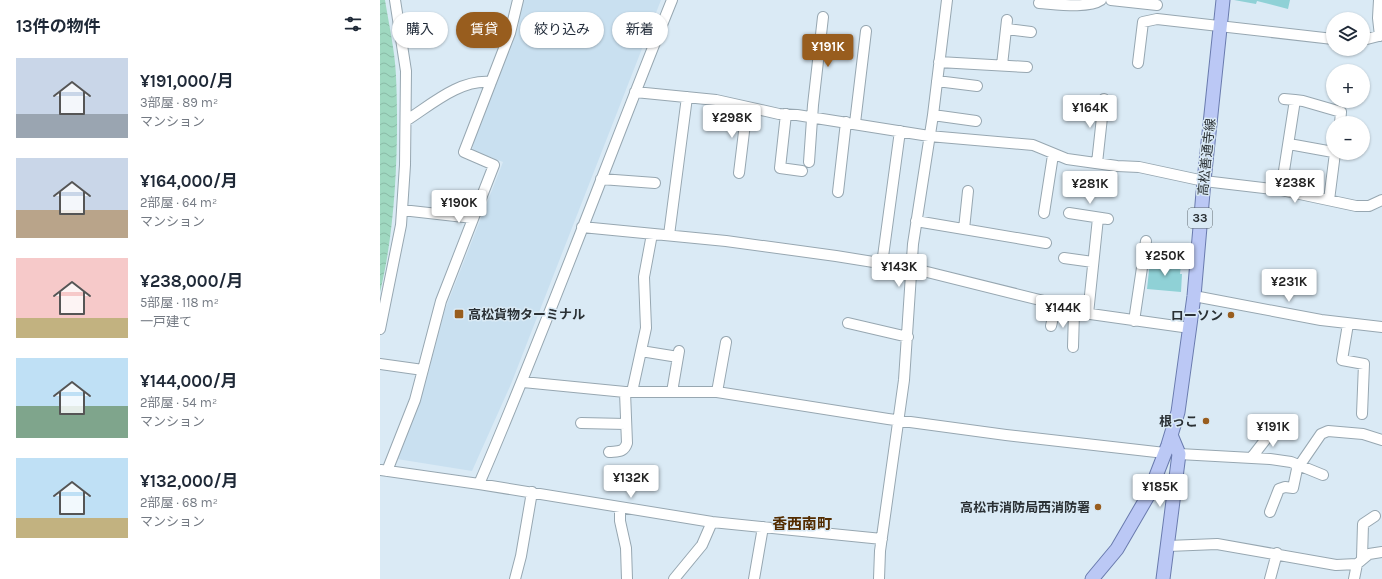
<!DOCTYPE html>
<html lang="ja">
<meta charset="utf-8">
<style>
body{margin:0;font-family:Karla,"Noto Sans JP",sans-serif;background:#f2f2f3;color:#1f2937;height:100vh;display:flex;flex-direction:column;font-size:15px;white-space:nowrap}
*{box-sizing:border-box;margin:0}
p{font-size:13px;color:#747a83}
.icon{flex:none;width:22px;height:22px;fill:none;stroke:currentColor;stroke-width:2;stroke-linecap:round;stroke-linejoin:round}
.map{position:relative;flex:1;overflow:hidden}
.side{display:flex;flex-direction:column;background:#fff;width:380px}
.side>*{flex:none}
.top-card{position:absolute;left:12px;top:12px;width:380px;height:36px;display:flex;gap:8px}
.tools{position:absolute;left:946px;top:12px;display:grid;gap:8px}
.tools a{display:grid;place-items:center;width:44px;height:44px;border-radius:50%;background:#fff;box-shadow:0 1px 3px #0004;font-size:20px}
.price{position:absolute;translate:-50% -34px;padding:0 9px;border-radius:4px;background:#fff;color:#222;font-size:13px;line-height:26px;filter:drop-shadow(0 1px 2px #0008)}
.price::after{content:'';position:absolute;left:50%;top:24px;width:12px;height:9px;margin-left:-6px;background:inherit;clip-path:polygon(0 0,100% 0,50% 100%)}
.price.active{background:#985d1e;color:#fff}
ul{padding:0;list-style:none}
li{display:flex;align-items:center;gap:12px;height:100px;padding:0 16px}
li span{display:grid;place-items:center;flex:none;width:112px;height:80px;border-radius:0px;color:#555}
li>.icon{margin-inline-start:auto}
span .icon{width:48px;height:48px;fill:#fffc;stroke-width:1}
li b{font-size:17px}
h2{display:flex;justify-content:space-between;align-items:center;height:48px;padding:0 16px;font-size:17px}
.chip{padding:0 14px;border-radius:18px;background:#fff;box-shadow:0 1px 3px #0004;font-size:14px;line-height:36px}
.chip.active{background:#985d1e;color:#fff}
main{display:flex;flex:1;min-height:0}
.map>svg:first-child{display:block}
.built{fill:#c9e0f0}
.water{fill:url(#water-waves)}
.building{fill:#8fd1d6}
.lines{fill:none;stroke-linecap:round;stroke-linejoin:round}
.minor-casing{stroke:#97a7b1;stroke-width:12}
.major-casing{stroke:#6a7bae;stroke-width:15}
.minor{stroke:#fff;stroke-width:10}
.major{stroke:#bbc8f5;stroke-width:13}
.poi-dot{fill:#985d1e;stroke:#daeaf5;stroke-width:1.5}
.labels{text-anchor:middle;stroke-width:3;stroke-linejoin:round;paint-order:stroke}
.shield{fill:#daeaf5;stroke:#5f686e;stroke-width:1}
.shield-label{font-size:12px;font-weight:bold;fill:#2a3034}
.street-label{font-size:13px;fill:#2a3034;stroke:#daeaf5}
.poi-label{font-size:13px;font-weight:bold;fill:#2a3034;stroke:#daeaf5;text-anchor:end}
.quarter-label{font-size:15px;font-weight:bold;fill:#532c00;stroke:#daeaf5}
</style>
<main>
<section class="side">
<h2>13件の物件<svg class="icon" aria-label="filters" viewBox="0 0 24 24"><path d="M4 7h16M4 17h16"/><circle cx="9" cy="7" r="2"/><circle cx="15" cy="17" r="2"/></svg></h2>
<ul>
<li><span style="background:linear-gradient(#c9d6e8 70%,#9aa5b1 0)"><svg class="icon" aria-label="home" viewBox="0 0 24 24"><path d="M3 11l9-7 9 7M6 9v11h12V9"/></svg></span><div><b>¥191,000/月</b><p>3部屋 · 89 m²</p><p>マンション</p></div></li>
<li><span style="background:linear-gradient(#c9d6e8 65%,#b9a48a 0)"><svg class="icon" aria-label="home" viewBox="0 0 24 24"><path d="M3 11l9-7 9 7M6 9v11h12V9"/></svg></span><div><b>¥164,000/月</b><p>2部屋 · 64 m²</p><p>マンション</p></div></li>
<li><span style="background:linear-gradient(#f6c9c9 75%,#c2b280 0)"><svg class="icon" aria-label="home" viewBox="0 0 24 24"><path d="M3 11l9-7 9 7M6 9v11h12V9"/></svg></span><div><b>¥238,000/月</b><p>5部屋 · 118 m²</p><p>一戸建て</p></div></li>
<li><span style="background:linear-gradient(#bfe0f5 60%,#7fa58c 0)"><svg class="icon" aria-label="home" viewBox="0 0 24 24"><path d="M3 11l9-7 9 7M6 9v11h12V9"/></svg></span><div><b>¥144,000/月</b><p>2部屋 · 54 m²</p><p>マンション</p></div></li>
<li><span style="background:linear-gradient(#bfe0f5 75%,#c2b280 0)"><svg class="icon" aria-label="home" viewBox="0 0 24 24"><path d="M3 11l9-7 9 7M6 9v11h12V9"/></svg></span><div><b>¥132,000/月</b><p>2部屋 · 68 m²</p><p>マンション</p></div></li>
</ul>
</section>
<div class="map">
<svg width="1002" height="579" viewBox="0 0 1002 579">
<defs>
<pattern id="water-waves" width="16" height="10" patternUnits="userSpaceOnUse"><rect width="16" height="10" fill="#9fd8c0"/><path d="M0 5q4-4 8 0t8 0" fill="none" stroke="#89baa6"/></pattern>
</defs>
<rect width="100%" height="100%" fill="#daeaf5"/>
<!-- built -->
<path class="built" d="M142 0H281L131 384 92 471 17 459 47 377 64 312 123 162 92 150 95 138 139 24V8Z"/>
<!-- water -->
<path class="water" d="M0 0H5C9 25 15 51 16 76 19 141 16 228 0 292Z"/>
<!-- building -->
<path class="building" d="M854 0H910L908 9 877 1 876 4Z
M770 261 801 265 800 274H802L801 292 767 289Z"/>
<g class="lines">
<!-- minor casing -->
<g class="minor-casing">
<path id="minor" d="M731 0 777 5
M999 0 998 18 1000 36
M659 3C675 4 708 9 721 0
M627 29 651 32
M983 40 1002 35
M559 62 647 67
M758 63 763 22 777 19 953 39
M622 65 627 20
M557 81 597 86
M255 92 336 100 399 114 417 115 549 136 653 145 687 159 737 166 759 167 824 181 901 190 976 206H989L1002 200
M904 99 915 100
M406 114 400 168 422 171
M553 115 596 121
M27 120C52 104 80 79 111 82
M475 123 486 31
M909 144 953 152
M429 162 433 105 443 17
M717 163 724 99
M359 173 367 107
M221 179 275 183
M901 190 915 100 923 101 961 112 960 123
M458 192 466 122
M949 200 955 153
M22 210 93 218
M664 213 673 155
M689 213 728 219
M536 221 666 243
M202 227 346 241 456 256 531 268 668 302 675 309 810 328
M584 229 588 191
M289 235 307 97
M684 258 713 262
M502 264 520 131
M814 296 941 320 1002 327
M708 314 718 218
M754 321 766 241
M468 323 528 337
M968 324 962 360 984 364 982 414
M671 326 675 309
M0 329 21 225 25 165 26 71 15 0
M693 347 694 312
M261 351 298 357
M0 364 43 370
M143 382 245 392H337L508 419 626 435 785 453
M252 392 266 328 264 277 272 234
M292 392 299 351
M337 392 346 342
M201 423 246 424
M229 452C237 451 244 453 247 443L245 392
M799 454 890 459 911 462 943 475
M872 457 896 426
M1 470 99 484 332 522 502 539
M7 471 35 400 61 301 114 165 84 152 130 33 138 0
M99 484C168 324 227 161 292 0
M240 508V521L246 548 247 579
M890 512 899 489 905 487 913 488 917 469 941 434 948 431 983 434 1002 440
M788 546 837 544 956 565 977 564 989 554 1002 552
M982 558 983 524 995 516
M135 579 141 556 152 492
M294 579 322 545 332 522
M374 579 383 527
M499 579 500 551 524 380 533 244 553 115 567 0
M890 579 897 553
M974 579 977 564"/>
</g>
<!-- major casing -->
<g class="major-casing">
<path id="major" d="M712 579 737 549 769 494 788 445 798 412 814 296 824 181 843 0
M783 579 799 454 791 435"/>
</g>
<!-- minor -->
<use href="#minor" class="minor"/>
<!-- major -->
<use href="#major" class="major"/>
</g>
<!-- markers -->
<g class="poi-dot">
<rect x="74" y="309" width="10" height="10" rx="2"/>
<circle cx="851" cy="315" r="4"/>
<circle cx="826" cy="421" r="4"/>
<circle cx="718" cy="507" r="4"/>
</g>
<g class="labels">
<!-- shield labels -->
<rect class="shield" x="808" y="208" width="24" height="20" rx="3"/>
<g class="shield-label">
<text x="820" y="222">33</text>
</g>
<!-- street labels -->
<g class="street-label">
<text transform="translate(826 157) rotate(-84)" y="5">高松善通寺線</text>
</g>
<!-- poi labels -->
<g class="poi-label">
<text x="88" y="319" text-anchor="start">高松貨物ターミナル</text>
<text x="843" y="320">ローソン</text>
<text x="818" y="426">根っこ</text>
<text x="710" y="512">高松市消防局西消防署</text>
</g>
<!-- quarter labels -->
<g class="quarter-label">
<text x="422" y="529">香西南町</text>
</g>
</g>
</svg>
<div class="tools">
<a><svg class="icon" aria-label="layers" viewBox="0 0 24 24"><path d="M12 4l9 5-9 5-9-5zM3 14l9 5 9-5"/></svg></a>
<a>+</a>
<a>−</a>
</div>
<b class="price active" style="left:448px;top:68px">¥191K</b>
<b class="price" style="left:710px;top:129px">¥164K</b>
<b class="price" style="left:352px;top:139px">¥298K</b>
<b class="price" style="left:915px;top:204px">¥238K</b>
<b class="price" style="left:710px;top:205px">¥281K</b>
<b class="price" style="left:79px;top:224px">¥190K</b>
<b class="price" style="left:785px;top:277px">¥250K</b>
<b class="price" style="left:519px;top:288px">¥143K</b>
<b class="price" style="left:909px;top:303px">¥231K</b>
<b class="price" style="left:683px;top:329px">¥144K</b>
<b class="price" style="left:893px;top:448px">¥191K</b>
<b class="price" style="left:251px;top:499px">¥132K</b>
<b class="price" style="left:780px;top:508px">¥185K</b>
<div class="top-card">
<a class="chip">購入</a>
<a class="chip active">賃貸</a>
<a class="chip">絞り込み</a>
<a class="chip">新着</a>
</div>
</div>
</main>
